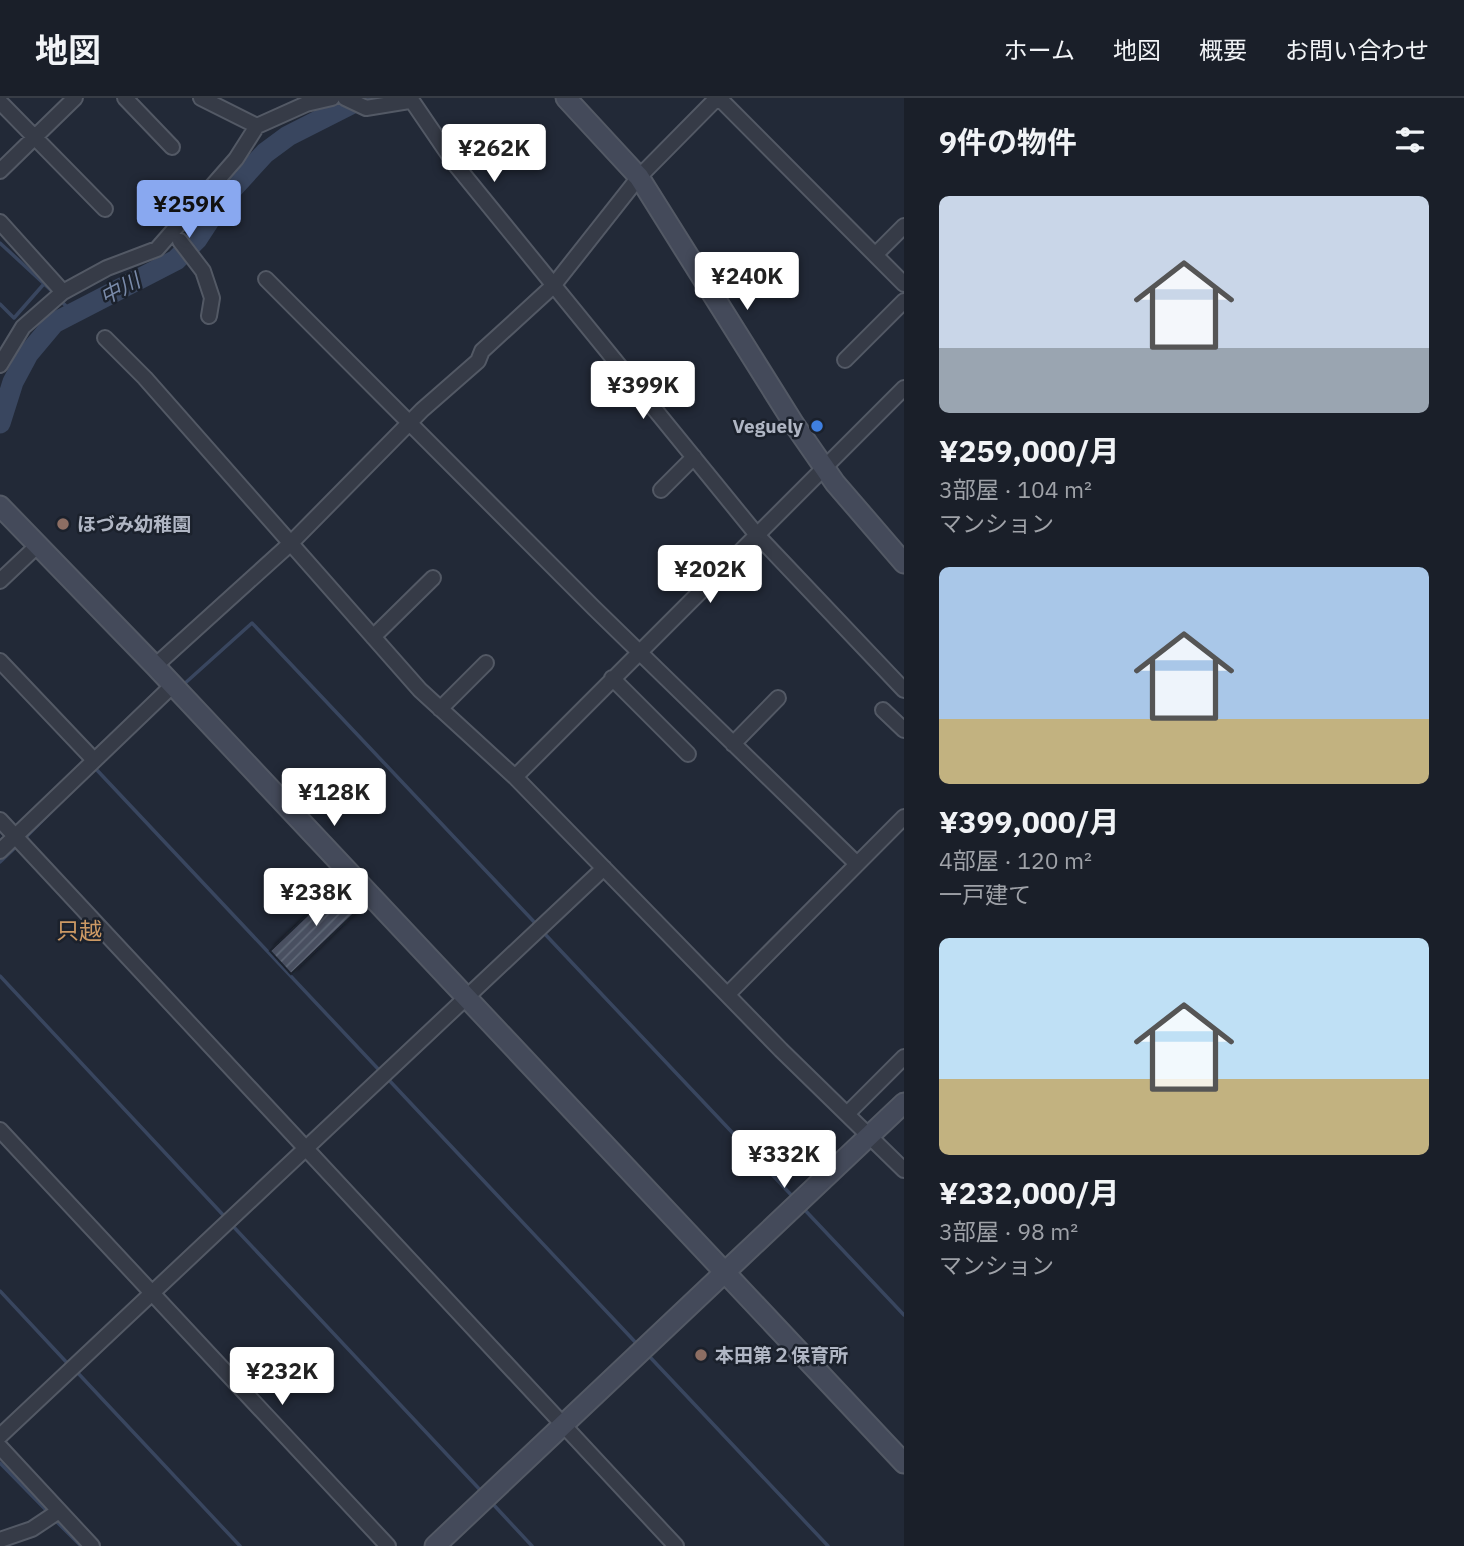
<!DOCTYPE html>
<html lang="ja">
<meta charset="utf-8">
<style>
body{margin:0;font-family:"IBM Plex Sans","Noto Sans JP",sans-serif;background:#232731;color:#f1f3f6;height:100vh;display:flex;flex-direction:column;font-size:26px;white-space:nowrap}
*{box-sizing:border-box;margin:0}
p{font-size:23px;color:#9fa2a8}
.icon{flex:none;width:38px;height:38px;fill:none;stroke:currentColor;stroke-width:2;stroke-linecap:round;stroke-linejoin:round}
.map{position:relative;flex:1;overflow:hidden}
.details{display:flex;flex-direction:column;background:#1a1f29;width:560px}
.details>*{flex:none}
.price{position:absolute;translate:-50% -60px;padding:0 16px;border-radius:7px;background:#fff;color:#222;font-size:23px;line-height:46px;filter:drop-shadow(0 2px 4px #0008)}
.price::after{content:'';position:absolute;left:50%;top:42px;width:21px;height:16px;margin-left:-10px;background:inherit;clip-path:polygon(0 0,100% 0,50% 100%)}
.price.on{background:#89a8f0;color:#111}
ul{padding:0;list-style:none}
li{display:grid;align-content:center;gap:14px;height:371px;padding:0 35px}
li span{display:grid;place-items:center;height:217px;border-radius:10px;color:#555}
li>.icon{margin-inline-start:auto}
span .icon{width:126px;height:126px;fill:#fffc;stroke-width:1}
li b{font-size:30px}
h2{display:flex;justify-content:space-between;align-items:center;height:84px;padding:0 35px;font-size:30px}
header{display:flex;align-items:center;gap:42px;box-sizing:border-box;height:98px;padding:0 35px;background:#1a1f29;border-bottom:2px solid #383d46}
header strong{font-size:33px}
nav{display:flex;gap:38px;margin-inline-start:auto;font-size:24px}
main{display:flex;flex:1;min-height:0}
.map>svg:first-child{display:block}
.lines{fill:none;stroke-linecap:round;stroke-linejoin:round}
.stream{stroke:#39465f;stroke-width:3.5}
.river{stroke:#39465f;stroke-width:21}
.building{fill:url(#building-hatch);stroke:#1d232e;stroke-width:2;filter:url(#shadow)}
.street-casing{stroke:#535965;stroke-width:18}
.secondary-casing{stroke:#535965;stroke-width:23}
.street{stroke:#363b47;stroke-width:14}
.secondary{stroke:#444a5a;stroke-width:19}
.shop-dot{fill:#3f7fe0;stroke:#1b212c;stroke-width:2.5}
.education-dot{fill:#8d6e63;stroke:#1b212c;stroke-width:2.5}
.labels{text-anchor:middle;stroke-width:5;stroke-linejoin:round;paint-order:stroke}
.poi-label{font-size:19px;font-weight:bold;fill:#b0b6c4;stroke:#1b212c;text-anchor:start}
.water-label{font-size:21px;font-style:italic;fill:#7a8baa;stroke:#1b212c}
.quarter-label{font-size:23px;fill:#cc9964;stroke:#1b212c}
</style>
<header>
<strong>地図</strong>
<nav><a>ホーム</a><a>地図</a><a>概要</a><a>お問い合わせ</a></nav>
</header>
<main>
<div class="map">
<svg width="904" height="1448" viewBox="0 0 904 1448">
<defs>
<pattern id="building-hatch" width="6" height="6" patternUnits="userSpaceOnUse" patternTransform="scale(1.75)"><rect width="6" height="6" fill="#485061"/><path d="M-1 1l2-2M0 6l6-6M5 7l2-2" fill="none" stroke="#606776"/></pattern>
<filter id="shadow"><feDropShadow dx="5" dy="-5" stdDeviation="2" flood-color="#0009"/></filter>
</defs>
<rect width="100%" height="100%" fill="#222937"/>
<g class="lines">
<!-- stream -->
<path class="stream" d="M0 145 54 195
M59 201 72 214
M0 206 14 220 43 187
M183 587 252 525 538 828
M95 670 381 974
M24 741 58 707
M0 764 19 746
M543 834 795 1101
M0 878 225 1119
M387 980 638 1247
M802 1109 904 1217
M230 1125 483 1395
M0 1193 70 1268
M648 1257 828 1448
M76 1273 240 1448
M0 1365 50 1416
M491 1404 532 1448
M55 1422 81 1448"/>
<!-- river -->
<path class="river" d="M0 325 13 284 28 256 54 225 176 162 197 141 223 101 265 55 288 38 363 0"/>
</g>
<!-- building -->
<path class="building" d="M341 785 363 807 291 876 270 853Z"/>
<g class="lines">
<!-- street casing -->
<g class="street-casing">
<path id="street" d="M125 0 172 49
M201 0 257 28
M345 0 366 10 409 3
M410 0 455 66 757 437 904 592
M719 0 904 186
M0 4 105 111
M0 73 75 0
M0 124 63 194
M180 143 203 173 212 200 209 218
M875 157 904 128
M266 181 594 510 857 766
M105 240 145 280 420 592 515 679 781 952 904 1072
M845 262 904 203
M0 267 23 229 63 194 107 170 157 151 236 61 257 28 306 6 332 0
M661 392 694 359
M0 483 37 448
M373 539 433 480
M0 563 94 662
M155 568 291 445 422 312 478 263 482 253 553 188 639 79 717 0
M612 580 688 656
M440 611 486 565
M883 612 904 632
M733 646 778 600
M515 679 904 290
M0 722 676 1448
M0 753 172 588
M728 896 904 719
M847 1016 904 959
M0 1032 388 1448
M0 1338 604 770
M0 1349 92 1448
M0 1442 32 1431 59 1413"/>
</g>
<!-- secondary casing -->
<g class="secondary-casing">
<path id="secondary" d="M566 0 639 79 794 326 835 385 904 465
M0 408 155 568 904 1365
M435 1448 904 1005"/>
</g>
<!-- street -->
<use href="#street" class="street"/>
<!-- secondary -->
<use href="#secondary" class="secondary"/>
</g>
<!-- markers -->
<circle class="shop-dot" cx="817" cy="328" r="7"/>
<g class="education-dot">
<circle cx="63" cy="426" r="7"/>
<circle cx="701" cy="1257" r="7"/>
</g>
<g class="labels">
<!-- poi labels -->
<g class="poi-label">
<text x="803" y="335" text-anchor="end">Veguely</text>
<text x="77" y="433">ほづみ幼稚園</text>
<text x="715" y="1264">本田第２保育所</text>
</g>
<!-- water labels -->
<g class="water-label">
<text transform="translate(120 191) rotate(-28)" y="7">中川</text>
</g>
<!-- quarter labels -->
<g class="quarter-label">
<text x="79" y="841">只越</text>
</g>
</g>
</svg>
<b class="price" style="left:494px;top:86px">¥262K</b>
<b class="price on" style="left:189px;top:142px">¥259K</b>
<b class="price" style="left:747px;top:214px">¥240K</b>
<b class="price" style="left:643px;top:323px">¥399K</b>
<b class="price" style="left:710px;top:507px">¥202K</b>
<b class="price" style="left:334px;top:730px">¥128K</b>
<b class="price" style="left:316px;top:830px">¥238K</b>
<b class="price" style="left:784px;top:1092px">¥332K</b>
<b class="price" style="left:282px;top:1309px">¥232K</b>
</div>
<section class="details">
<h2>9件の物件<svg class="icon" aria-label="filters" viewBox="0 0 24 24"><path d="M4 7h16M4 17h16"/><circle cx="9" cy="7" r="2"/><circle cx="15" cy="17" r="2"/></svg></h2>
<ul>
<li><span style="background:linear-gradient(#c9d6e8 70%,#9aa5b1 0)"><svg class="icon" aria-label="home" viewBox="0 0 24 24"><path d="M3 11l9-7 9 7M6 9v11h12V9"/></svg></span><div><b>¥259,000/月</b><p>3部屋 · 104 m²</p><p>マンション</p></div></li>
<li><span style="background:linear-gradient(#a9c7e8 70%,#c2b280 0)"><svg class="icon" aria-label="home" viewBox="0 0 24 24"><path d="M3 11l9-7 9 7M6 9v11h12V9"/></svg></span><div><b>¥399,000/月</b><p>4部屋 · 120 m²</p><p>一戸建て</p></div></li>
<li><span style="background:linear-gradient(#bfe0f5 65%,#c2b280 0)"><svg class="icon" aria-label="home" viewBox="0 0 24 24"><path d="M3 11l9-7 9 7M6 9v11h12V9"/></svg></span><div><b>¥232,000/月</b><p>3部屋 · 98 m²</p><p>マンション</p></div></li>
</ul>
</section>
</main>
